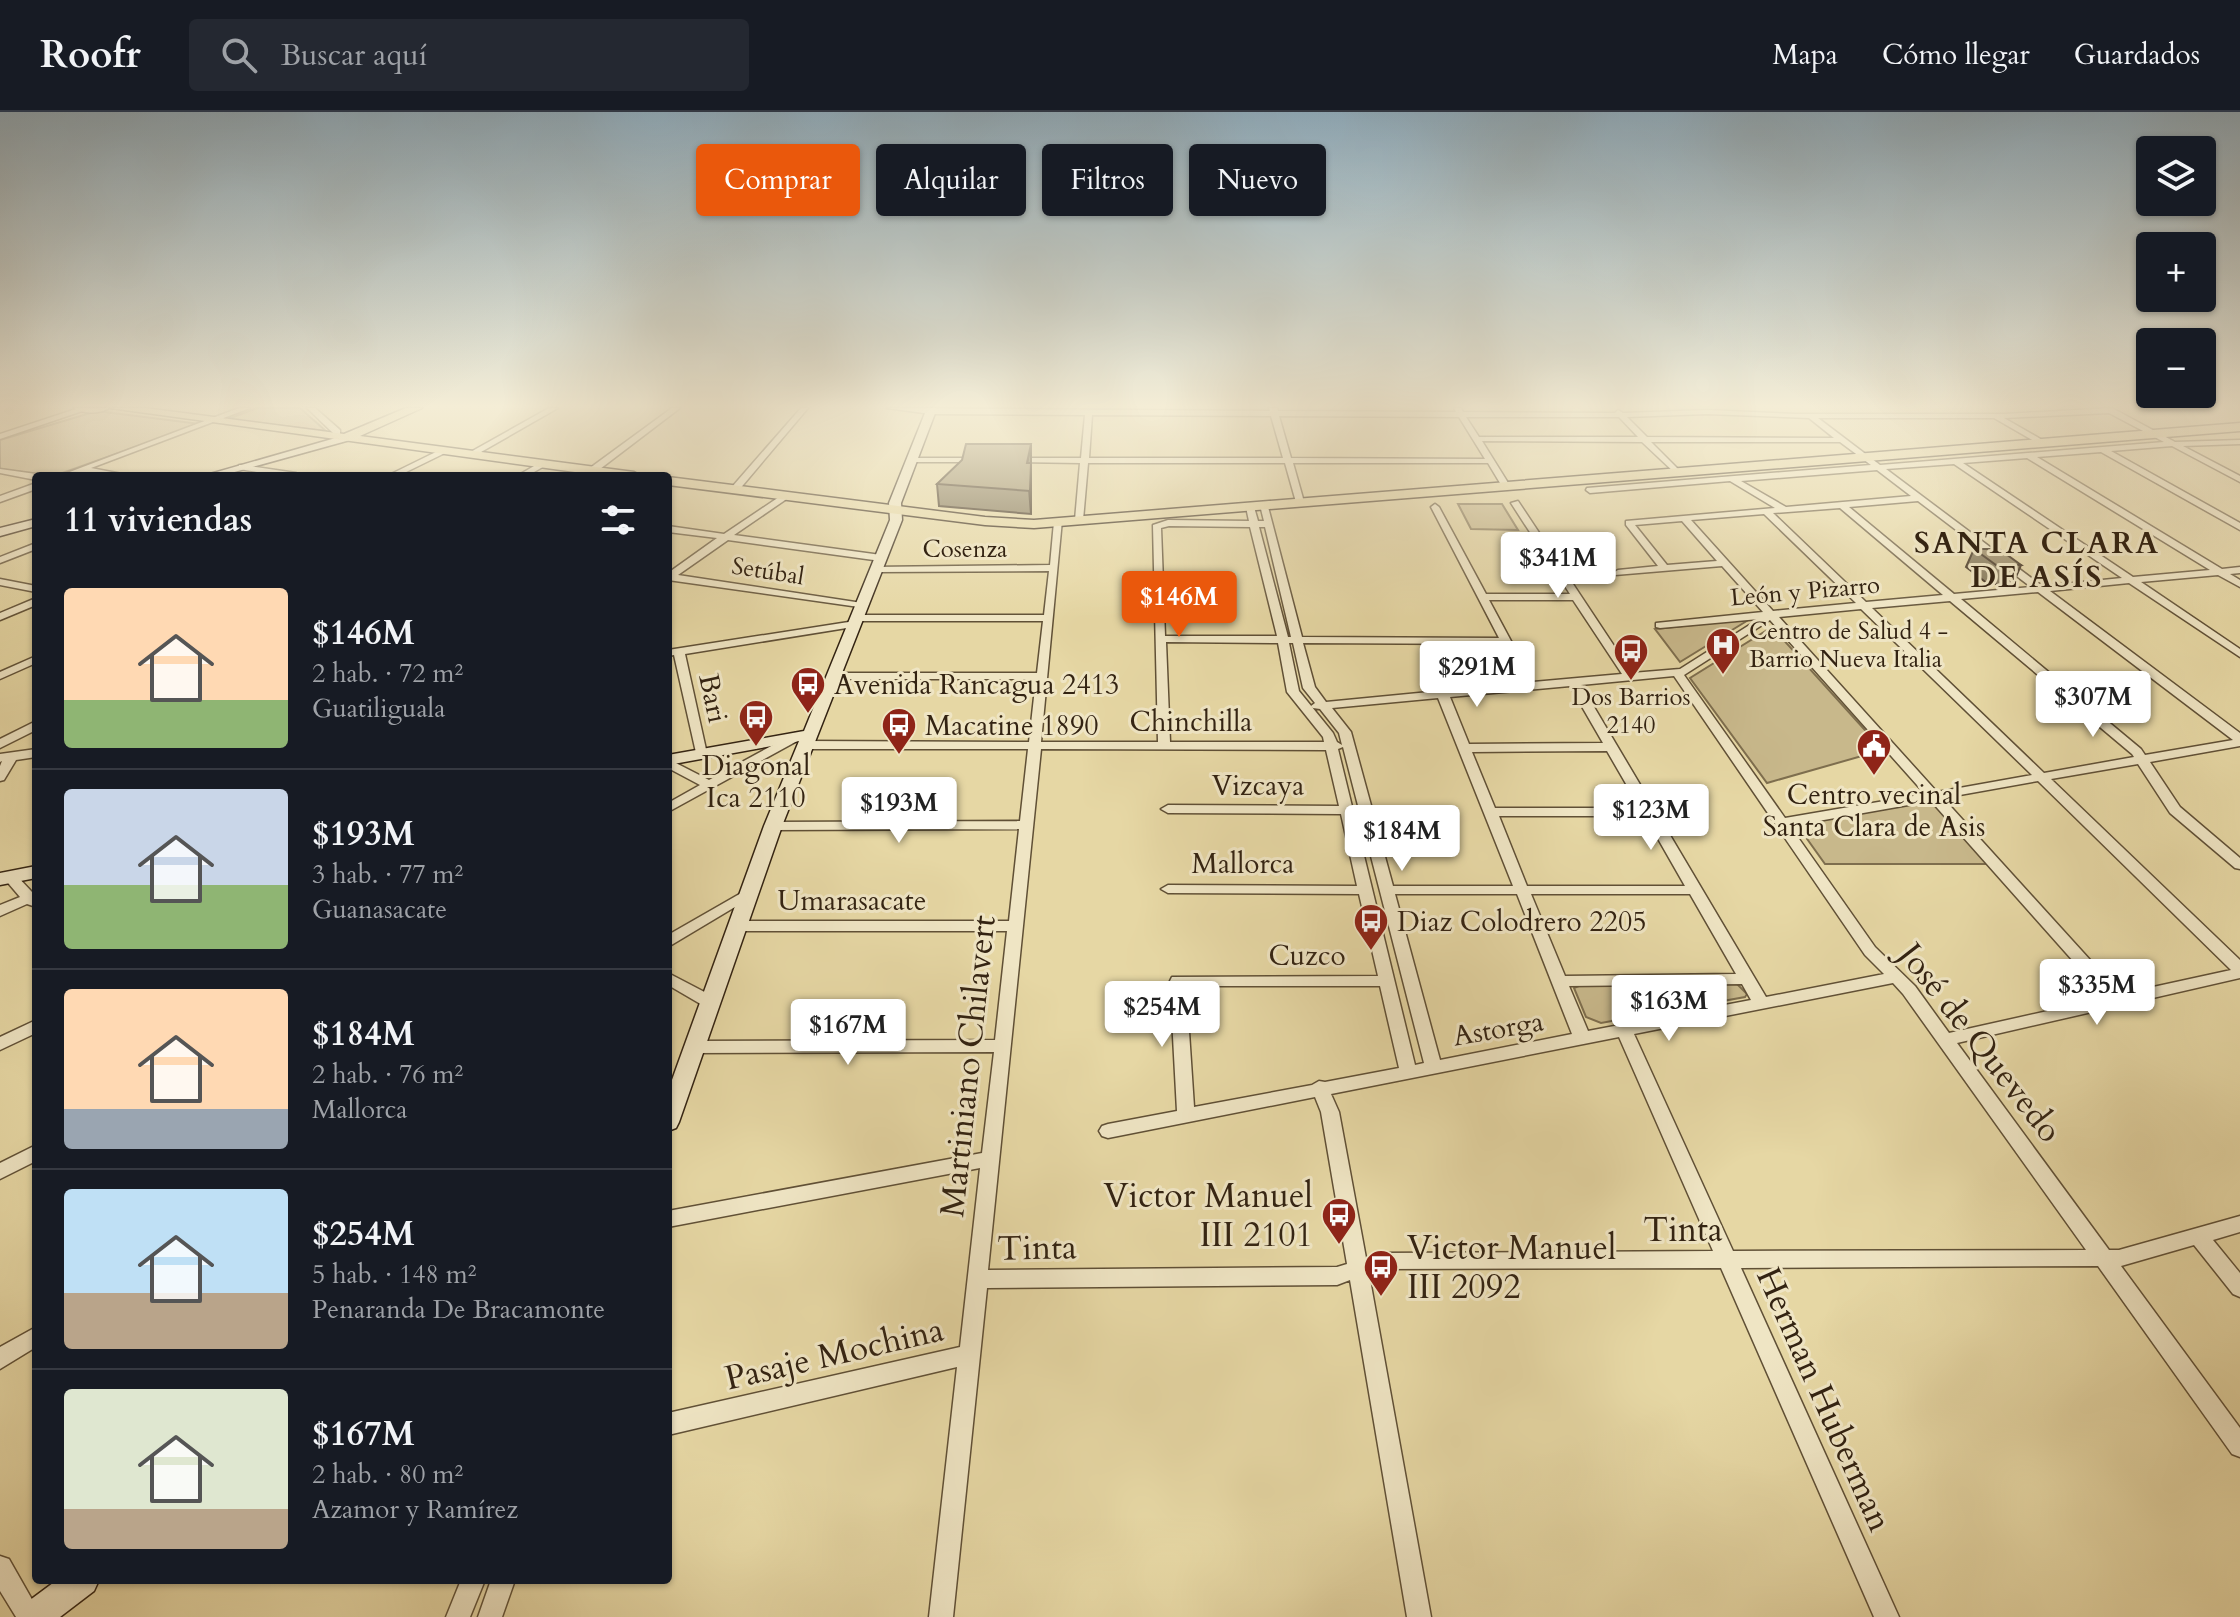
<!DOCTYPE html>
<html lang="es">
<meta charset="utf-8">
<style>
body{margin:0;font-family:Cardo,serif;background:#242831;color:#f1f3f6;height:100vh;display:flex;flex-direction:column;font-size:30px;white-space:nowrap}
*{box-sizing:border-box;margin:0}
p{font-size:26px;color:#9ea1a6}
.icon{flex:none;width:44px;height:44px;fill:none;stroke:currentColor;stroke-width:2;stroke-linecap:round;stroke-linejoin:round}
.map{position:relative;flex:1;overflow:hidden}
.details{position:absolute;left:32px;top:360px;width:640px;height:1112px;display:flex;flex-direction:column;background:#171b24;border-radius:8px;box-shadow:0 2px 6px #0004}
.details>*{flex:none}
.hud{position:absolute;left:696px;top:32px;width:760px;height:72px;display:flex;gap:16px}
.buttons{position:absolute;left:2136px;top:24px;display:grid;gap:16px}
.buttons a{display:grid;place-items:center;width:80px;height:80px;border-radius:8px;background:#171b24;box-shadow:0 2px 6px #0004;font-size:40px}
.price{position:absolute;translate:-50% -68px;padding:0 18px;border-radius:8px;background:#fff;color:#222;font-size:26px;line-height:52px;filter:drop-shadow(0 2px 4px #0008)}
.price::after{content:'';position:absolute;left:50%;top:48px;width:24px;height:18px;margin-left:-12px;background:inherit;clip-path:polygon(0 0,100% 0,50% 100%)}
.price.active{background:#ea580c;color:#fff}
ul{padding:0;list-style:none}
li{display:flex;align-items:center;gap:24px;height:200px;padding:0 32px}
li+li{border-top:2px solid #363941}
li span{display:grid;place-items:center;flex:none;width:224px;height:160px;border-radius:8px;color:#555}
li>.icon{margin-inline-start:auto}
span .icon{width:96px;height:96px;fill:#fffc;stroke-width:1}
li b{font-size:34px}
h2{display:flex;justify-content:space-between;align-items:center;height:96px;padding:0 32px;font-size:34px}
.tag{padding:0 28px;border-radius:8px;background:#171b24;box-shadow:0 2px 6px #0004;font-size:28px;line-height:72px}
.tag.active{background:#ea580c;color:#fff}
header{display:flex;align-items:center;gap:48px;box-sizing:border-box;height:112px;padding:0 40px;background:#171b24;border-bottom:2px solid #363941}
header strong{font-size:38px}
nav{display:flex;gap:44px;margin-inline-start:auto;font-size:28px}
.search{width:560px;height:72px;background:#242831;display:flex;align-items:center;gap:20px;box-sizing:border-box;padding:0 28px;border-radius:8px;color:#9ea1a6;font-size:30px}
.map>svg:first-child{display:block}
.green{fill:#c8b88b;stroke:#7e6e4e;stroke-width:2}
.lines{fill:none;stroke-linecap:round;stroke-linejoin:round}
.minor-casing{stroke:#605036;stroke-width:3}
.secondary-casing{stroke:#332312;stroke-width:3}
.primary-casing{stroke:#332312;stroke-width:3}
.minor{fill:#efe5c4;fill-rule:evenodd}
.secondary{fill:#efe5c4;fill-rule:evenodd}
.primary{fill:#e6d7a4;fill-rule:evenodd}
.wall{fill:#7c6f51;stroke:#332312;stroke-width:2}
.shaded-wall{fill:#655a42;stroke:#332312;stroke-width:2}
.building{fill:#90815e;stroke:#332312;stroke-width:2}
.labels{text-anchor:middle;stroke-width:6;stroke-linejoin:round;paint-order:stroke}
.far-street-label{font-size:24px;fill:#332312;stroke:#efe5c4}
.far-poi-label{font-size:24px;fill:#332312;stroke:#efe5c4;text-anchor:start}
.poi-label{font-size:28px;fill:#332312;stroke:#efe5c4;text-anchor:start}
.street-label{font-size:28px;fill:#332312;stroke:#efe5c4}
.far-district-label{font-size:30px;font-weight:bold;letter-spacing:2px;fill:#332312;stroke:#efe5c4}
.near-street-label{font-size:34px;fill:#332312;stroke:#efe5c4}
.near-poi-label{font-size:34px;fill:#332312;stroke:#efe5c4;text-anchor:end}
</style>
<header>
<strong>Roofr</strong>
<div class="search"><svg class="icon" aria-label="search" viewBox="0 0 24 24"><circle cx="10" cy="10" r="6"/><path d="M15 15l6 6"/></svg>Buscar aquí</div>
<nav><a>Mapa</a><a>Cómo llegar</a><a>Guardados</a></nav>
</header>
<div class="map">
<svg width="2240" height="1505" viewBox="0 0 2240 1505">
<rect width="100%" height="100%" fill="#e6d7a4"/>
<filter id="stains"><feTurbulence type="fractalNoise" baseFrequency=".0025" numOctaves="4"/><feColorMatrix values="0 0 0 0 .2 0 0 0 0 .09 0 0 0 0 .02 0 0 0 .5 -.17"/></filter>
<radialGradient id="worn" r=".72"><stop offset=".6" stop-color="#630" stop-opacity="0"/><stop offset="1" stop-color="#630" stop-opacity=".3"/></radialGradient>
<!-- green -->
<path class="green" d="M257 296H300L326 319 228 307Z
M97 299 200 312 54 364 0 357V328Z
M1458 392H1502L1518 418 1471 417Z
M1750 507 1680 550 1655 517Z
M1772 515 1883 638 1767 671 1690 566Z
M1930 688 1988 752H1825L1795 710Z
M1586 871 1737 872 1747 882 1745 885 1601 911 1586 905 1574 876Z"/>
<g class="lines">
<!-- minor casing -->
<g class="minor-casing">
<path id="minor" d="M79 296H91L0 327V322Z
M239 296H250L91 356 132 364C116 364 101 361 85 361 77 360 68 364 59 364Z
M307 296H315L340 318V327H334L333 321Z
M549 296H558L474 344 467 342Z
M672 296H680L596 360H590V356Z
M801 296H808L738 379H732V375Z
M887 296 1270 299 1269 296H1277L1278 299 1456 300 1454 296H1461L1463 300 1615 301 1618 298 1623 301 1707 298 1796 302H2004L2112 296 2175 330 2240 328V332L2183 334 2240 364V370L2172 334 2111 339 2240 411V418L2101 340 2037 345 2222 457 2240 455V461L2230 462 2240 468V475L2218 463 2141 470 2240 537V545L2129 471 2050 479 2240 621V634L2150 650 2180 695 2240 746V757L2235 756 2170 701 2138 652 2051 667 2240 848V866L1957 931 2109 1138H2119L2240 1104V1120L2213 1128 2240 1161V1185L2233 1182 2194 1133 2121 1154 2240 1316V1345L2232 1342 2098 1154 1741 1156 1899 1505H1874L1721 1156 1382 1157 1369 1162 1431 1505H1407L1350 1168 1337 1173 987 1176 953 1505H929L957 1255 668 1323V1301L960 1235 980 1056 668 1115V1099L982 1041 994 940 694 941 688 939 686 935 688 931 694 929 995 928 1007 819H737L730 814 737 809H1009L1019 717 773 718 766 714 773 710 1020 709 1028 637H806L800 633 806 629 1029 630 1036 567H835L829 564 835 561H1037L1043 509H857L852 506 857 503H1044L1049 459 877 460 872 457 874 455 1050 453 1054 410 1062 408 1041 630H1158L1153 413 1168 408 1249 409 1246 395 1250 392 1254 395 1258 409H1264L1260 393 1267 391 1302 525 1499 526 1431 395 1435 392 1439 395 1486 482H1570L1511 391 1518 389 1632 561 1680 557 1759 507 1660 516 1656 515V511L1763 500 1722 454 1615 463 1613 461 1618 458 1658 454 1626 413V409L1775 396 1730 369 1590 381 1586 378 1587 376 1871 353 1840 330H1651L1679 358V362H1676L1642 330 1482 329 1510 374 1509 376H1503L1488 351H1293L1304 390 1300 393 1296 390 1285 351H1088L1083 408 1079 411 1075 408 1080 351 1012 350 1008 348 1012 346H1081L1085 303 931 302ZM2109 301 2164 330 1880 353 1818 306H1994L2041 333 2045 331 2044 329 2004 306ZM1707 302 1809 306 1834 326 1647 325 1627 305ZM1092 303 1271 304 1283 346H1089ZM1279 304 1459 305 1485 347 1291 346ZM1466 305H1619L1638 325H1479ZM2027 346 2210 458 2133 465 1963 351ZM1954 352 2122 466 2042 474 1886 357ZM1877 358 1911 384 1786 395 1741 369ZM1918 389 2031 475 1954 482 1849 395ZM1840 396 1943 483 1866 490 1773 401ZM1764 402 1856 491 1773 499 1691 408ZM1682 409 1717 449 1667 453 1635 413ZM1169 414 1250 415 1277 524H1165L1161 416ZM1259 415H1265L1291 525H1288ZM2038 480 2233 628 2145 643 2141 637 1961 487ZM1489 488H1573L1622 562 1533 570ZM1950 489 2132 642 2134 645 2044 661 1872 496ZM1861 497 2032 663 1937 680 1779 505ZM1770 508 1925 682 1785 706 1684 563ZM1166 530 1278 531 1287 580 1323 625 1324 630H1170ZM1289 531H1293L1303 576 1315 591 1311 594 1313 596 1320 597 1339 621 1342 633 1337 630 1333 621 1299 579ZM1303 531 1502 532 1522 571 1326 590 1315 575ZM1674 564 1865 843 1884 862 1766 885 1581 573ZM1570 574 1603 631 1469 632 1450 585ZM1438 586 1513 774H1393L1351 620 1332 596ZM1343 635 1424 951 1415 953 1338 637ZM1041 637 1326 638 1339 694 1168 693 1161 697 1168 701 1341 702 1357 774 1168 773 1161 777 1168 781 1359 782 1378 864 1172 865 1170 869 1177 999 1108 1012 1102 1014 1099 1019 1102 1024 1108 1026 1315 985 1321 1000 1347 1152 1337 1155 988 1158ZM1607 639 1640 696H1495L1472 640ZM2038 669 2231 858 2121 882 1943 686ZM1931 689 2106 886 1949 921 1915 874 1875 835 1790 714ZM1499 704H1645L1685 774H1527ZM1395 782H1517L1572 922 1440 948ZM1531 782H1690L1736 862 1565 864ZM1893 871 1903 882 2086 1138 1733 1139 1634 922ZM1742 872 1751 888 1588 919 1569 874ZM1186 874H1380L1399 956 1325 970 1319 969 1312 973 1194 995ZM1619 925 1713 1139 1382 1141 1366 1146 1339 1000 1331 982Z
M442 337 449 339 398 364H387Z
M912 346H979L983 348 979 350H909V346Z
M541 350 548 352 527 364H517Z
M242 353 296 361 300 364H281L239 357V353Z
M0 357 36 362 39 364H36V368L0 361Z
M36 371V377L0 390V384Z
M785 381 789 384 788 386 734 423 881 443 886 446 881 449 728 428 678 463 862 491 866 492V496L668 468V461L717 426 668 420V414L724 422Z
M36 431V437L0 451V445Z
M0 467 36 474V480L0 473Z
M36 486V493L0 508V501Z
M855 509 859 510V514L685 542 707 642 701 646 697 645 674 543 668 544V538Z
M36 544V551L0 567V560Z
M36 609V618L0 636V627Z
M795 621 801 625 799 628 668 700V691L700 673 668 656V647L709 668Z
M36 637V645L16 648 4 668 0 669V654L2 649 0 650V642Z
M10 761 15 762 32 780 36 779V795L27 792 0 804V793L20 785 3 765Z
M750 776 757 780 755 783 668 835V823Z
M668 861 716 886 718 890 716 894H704L668 873Z
M36 908V921L0 938V925Z
M36 1033V1049L0 1067V1051Z
M36 1215V1235L0 1257V1235Z
M0 1444 9 1447 42 1505H16L0 1479Z
M461 1468H485L470 1505H446Z
M491 1468H515L502 1505H478Z"/>
</g>
<!-- secondary casing -->
<g class="secondary-casing">
<path id="secondary" d="M927 296H937L901 391 902 408 782 714 679 1010 676 1016 668 1019V979L764 714 799 629 668 653V643L804 619 890 408 889 391Z
M346 323 351 326 350 328 220 364H203Z
M36 407V414L0 424V416Z
M36 754V766L0 773V761Z
M57 1468H99L94 1479 60 1505H17L22 1494Z"/>
</g>
<!-- primary casing -->
<g class="primary-casing">
<path id="primary" d="M74 296H109C101 302 82 302 74 296Z
M110 296H145L344 322 406 296H422L360 324 634 360 641 364H604Z
M2240 311V319L1034 416 985 413 668 373V365L985 405 1034 408Z"/>
</g>
<!-- minor -->
<use href="#minor" class="minor"/>
<!-- secondary -->
<use href="#secondary" class="secondary"/>
<!-- primary -->
<use href="#primary" class="primary"/>
</g>
<!-- wall -->
<path class="wall" d="M1031 354V402L939 394 937 372Z
M1974 437 2021 453 2013 472H1988L1966 455Z"/>
<!-- shaded-wall -->
<path class="shaded-wall" d="M1031 332V402L1027 351Z"/>
<!-- building -->
<path class="building" d="M966 332H1031L1027 351H1031L1030 379 937 372 962 348Z
M1974 437H1999L2021 453H1996Z"/>
<!-- sky -->
<linearGradient id="sky" x2="0" y2="1"><stop stop-color="#8faab9"/><stop offset="0.58" stop-color="#f4edd6"/><stop offset="1" stop-color="#f4edd6" stop-opacity="0"/></linearGradient>
<rect width="2240" height="507" fill="url(#sky)"/>
<!-- icons -->
<defs>
<g id="hospital-pin" transform="scale(1.8)"><path d="M0 17L-7.5 6A9.5 9.5 0 1 1 7.5 6Z" fill="#8f2418" stroke="#efe5c4"/><path d="M-5-5h3v3.5h4V-5h3V5h-3V1.5h-4V5h-3Z" fill="#fff"/></g>
<g id="bus-pin" transform="scale(1.8)"><path d="M0 17L-7.5 6A9.5 9.5 0 1 1 7.5 6Z" fill="#8f2418" stroke="#efe5c4"/><path d="M-5-6H5V4H4V6H2V4H-2V6H-4V4H-5ZM-3.5-4V0h7V-4ZM-3.5 1.2v1.5H-2V1.2ZM2 1.2v1.5H3.5V1.2Z" fill="#fff"/></g>
<g id="civic-pin" transform="scale(1.8)"><path d="M0 17L-7.5 6A9.5 9.5 0 1 1 7.5 6Z" fill="#8f2418" stroke="#efe5c4"/><path d="M-.6-6.5H3V-4.5H.6V-3L4-1V1h2V6H-6V1h2V-1L-.6-3ZM-1.2 2.5V6h2.4V2.5Z" fill="#fff"/></g>
</defs>
<g fill-rule="evenodd">
<use href="#hospital-pin" x="1723" y="533"/>
<use href="#bus-pin" x="1631" y="539"/>
<use href="#bus-pin" x="808" y="572"/>
<use href="#bus-pin" x="756" y="605"/>
<use href="#bus-pin" x="899" y="613"/>
<use href="#civic-pin" x="1874" y="634"/>
<use href="#bus-pin" x="1371" y="809"/>
<use href="#bus-pin" x="1339" y="1103"/>
<use href="#bus-pin" x="1381" y="1155"/>
</g>
<g class="labels">
<!-- far-street labels -->
<g class="far-street-label">
<text x="965" y="445">Cosenza</text>
<text transform="translate(768 459) rotate(9)" y="8">Setúbal</text>
<text transform="translate(1805 479) rotate(-5)" y="8">León y Pizarro</text>
</g>
<!-- far-poi labels -->
<g class="far-poi-label">
<text x="1749" y="527">Centro de Salud 4 -<tspan x="1749" dy="28">Barrio Nueva Italia</tspan></text>
<text x="1631" y="593" text-anchor="middle">Dos Barrios<tspan x="1631" dy="28">2140</tspan></text>
</g>
<!-- poi labels -->
<g class="poi-label">
<text x="834" y="582">Avenida Rancagua 2413</text>
<text x="925" y="623">Macatine 1890</text>
<text x="756" y="663" text-anchor="middle">Diagonal<tspan x="756" dy="32">Ica 2110</tspan></text>
<text x="1874" y="692" text-anchor="middle">Centro vecinal<tspan x="1874" dy="32">Santa Clara de Asis</tspan></text>
<text x="1397" y="819">Diaz Colodrero 2205</text>
</g>
<!-- street labels -->
<g class="street-label">
<text transform="translate(714 586) rotate(78)" y="10">Bari</text>
<text x="1191" y="619">Chinchilla</text>
<text x="1258" y="683">Vizcaya</text>
<text x="1243" y="761">Mallorca</text>
<text x="852" y="798">Umarasacate</text>
<text x="1307" y="853">Cuzco</text>
<text transform="translate(1498 916) rotate(-10)" y="10">Astorga</text>
</g>
<!-- far-district labels -->
<g class="far-district-label">
<text x="2037" y="441">SANTA CLARA<tspan x="2037" dy="34">DE ASÍS</tspan></text>
</g>
<!-- near-street labels -->
<g class="near-street-label">
<text transform="translate(1981 930) rotate(52)" y="12">José de Quevedo</text>
<text transform="translate(967 954) rotate(-84)" y="12">Martiniano Chilavert</text>
<text x="1683" y="1129">Tinta</text>
<text transform="translate(1037 1135) rotate(-1)" y="12">Tinta</text>
<text transform="translate(834 1241) rotate(-13)" y="12">Pasaje Mochina</text>
<text transform="translate(1825 1287) rotate(66)" y="12">Herman Huberman</text>
</g>
<!-- near-poi labels -->
<g class="near-poi-label">
<text x="1313" y="1095">Victor Manuel<tspan x="1313" dy="39">III 2101</tspan></text>
<text x="1407" y="1147" text-anchor="start">Victor Manuel<tspan x="1407" dy="39">III 2092</tspan></text>
</g>
</g>
<rect width="100%" height="100%" filter="url(#stains)"/>
<rect width="100%" height="100%" fill="url(#worn)"/>
</svg>
<div class="buttons">
<a><svg class="icon" aria-label="layers" viewBox="0 0 24 24"><path d="M12 4l9 5-9 5-9-5zM3 14l9 5 9-5"/></svg></a>
<a>+</a>
<a>−</a>
</div>
<b class="price" style="left:1558px;top:488px">$341M</b>
<b class="price active" style="left:1179px;top:527px">$146M</b>
<b class="price" style="left:1477px;top:597px">$291M</b>
<b class="price" style="left:2093px;top:627px">$307M</b>
<b class="price" style="left:899px;top:733px">$193M</b>
<b class="price" style="left:1651px;top:740px">$123M</b>
<b class="price" style="left:1402px;top:761px">$184M</b>
<b class="price" style="left:2097px;top:915px">$335M</b>
<b class="price" style="left:1669px;top:931px">$163M</b>
<b class="price" style="left:1162px;top:937px">$254M</b>
<b class="price" style="left:848px;top:955px">$167M</b>
<div class="hud">
<a class="tag active">Comprar</a>
<a class="tag">Alquilar</a>
<a class="tag">Filtros</a>
<a class="tag">Nuevo</a>
</div>
<section class="details">
<h2>11 viviendas<svg class="icon" aria-label="filters" viewBox="0 0 24 24"><path d="M4 7h16M4 17h16"/><circle cx="9" cy="7" r="2"/><circle cx="15" cy="17" r="2"/></svg></h2>
<ul>
<li><span style="background:linear-gradient(#ffd9b3 70%,#8fb573 0)"><svg class="icon" aria-label="home" viewBox="0 0 24 24"><path d="M3 11l9-7 9 7M6 9v11h12V9"/></svg></span><div><b>$146M</b><p>2 hab. · 72 m²</p><p>Guatiliguala</p></div></li>
<li><span style="background:linear-gradient(#c9d6e8 60%,#8fb573 0)"><svg class="icon" aria-label="home" viewBox="0 0 24 24"><path d="M3 11l9-7 9 7M6 9v11h12V9"/></svg></span><div><b>$193M</b><p>3 hab. · 77 m²</p><p>Guanasacate</p></div></li>
<li><span style="background:linear-gradient(#ffd9b3 75%,#9aa5b1 0)"><svg class="icon" aria-label="home" viewBox="0 0 24 24"><path d="M3 11l9-7 9 7M6 9v11h12V9"/></svg></span><div><b>$184M</b><p>2 hab. · 76 m²</p><p>Mallorca</p></div></li>
<li><span style="background:linear-gradient(#bfe0f5 65%,#b9a48a 0)"><svg class="icon" aria-label="home" viewBox="0 0 24 24"><path d="M3 11l9-7 9 7M6 9v11h12V9"/></svg></span><div><b>$254M</b><p>5 hab. · 148 m²</p><p>Penaranda De Bracamonte</p></div></li>
<li><span style="background:linear-gradient(#dfe7d0 75%,#b9a48a 0)"><svg class="icon" aria-label="home" viewBox="0 0 24 24"><path d="M3 11l9-7 9 7M6 9v11h12V9"/></svg></span><div><b>$167M</b><p>2 hab. · 80 m²</p><p>Azamor y Ramírez</p></div></li>
</ul>
</section>
</div>
